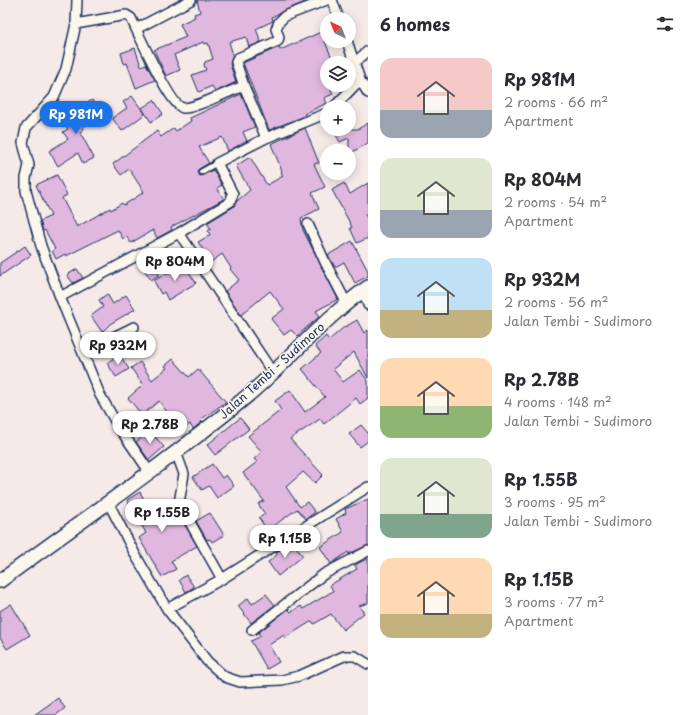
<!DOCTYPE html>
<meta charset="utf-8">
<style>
body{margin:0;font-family:"Playpen Sans",sans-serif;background:#f2f2f3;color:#2b2b33;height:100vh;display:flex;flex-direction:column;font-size:15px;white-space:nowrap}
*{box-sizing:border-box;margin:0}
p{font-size:13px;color:#7c7c81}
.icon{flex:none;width:22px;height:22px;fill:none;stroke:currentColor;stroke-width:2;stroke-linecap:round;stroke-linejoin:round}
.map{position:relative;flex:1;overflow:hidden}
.details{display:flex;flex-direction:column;background:#fff;width:320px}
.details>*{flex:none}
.needle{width:26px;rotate:317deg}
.buttons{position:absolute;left:320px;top:12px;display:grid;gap:8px}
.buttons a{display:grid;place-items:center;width:36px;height:36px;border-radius:50%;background:#fff;box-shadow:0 2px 10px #0003;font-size:20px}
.price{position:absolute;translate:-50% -34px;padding:0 9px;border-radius:14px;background:#fff;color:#222;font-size:13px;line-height:26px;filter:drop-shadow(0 1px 2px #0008)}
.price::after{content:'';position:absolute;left:50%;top:24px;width:12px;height:9px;margin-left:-6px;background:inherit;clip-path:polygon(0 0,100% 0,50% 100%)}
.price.on{background:#1a73e8;color:#fff}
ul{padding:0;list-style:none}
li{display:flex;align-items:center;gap:12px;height:100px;padding:0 12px}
li span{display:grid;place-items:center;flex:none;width:112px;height:80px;border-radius:12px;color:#555}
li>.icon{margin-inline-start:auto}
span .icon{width:48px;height:48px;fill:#fffc;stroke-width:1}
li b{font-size:17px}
h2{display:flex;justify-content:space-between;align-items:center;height:48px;padding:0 12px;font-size:17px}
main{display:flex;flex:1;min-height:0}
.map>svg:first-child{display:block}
.building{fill:#e0b8df;stroke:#1b2f5e}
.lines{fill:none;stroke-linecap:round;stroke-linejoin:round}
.service-casing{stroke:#1b2f5e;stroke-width:8}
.minor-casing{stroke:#1b2f5e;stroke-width:12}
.secondary-casing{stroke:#1b2f5e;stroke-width:16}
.service{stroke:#fbf7ec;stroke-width:4.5}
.minor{stroke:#fbf7ec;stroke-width:9}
.secondary{stroke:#fbf7ec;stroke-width:13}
.labels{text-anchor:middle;stroke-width:3;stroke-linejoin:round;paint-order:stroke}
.street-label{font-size:12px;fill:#1b2f5e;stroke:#fbf7ec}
</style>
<main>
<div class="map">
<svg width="368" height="715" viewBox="0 0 368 715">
<rect width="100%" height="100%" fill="#f6eae9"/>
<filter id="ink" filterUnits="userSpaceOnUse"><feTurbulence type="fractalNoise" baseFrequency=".025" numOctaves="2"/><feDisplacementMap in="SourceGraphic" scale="8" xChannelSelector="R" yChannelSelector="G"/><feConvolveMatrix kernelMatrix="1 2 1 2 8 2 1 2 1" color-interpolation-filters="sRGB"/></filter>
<g filter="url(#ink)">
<!-- building -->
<path class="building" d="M197 0H310L283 11 272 17 273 21 256 29 261 42 249 47 246 37 229 42 233 55 230 64 236 82 215 92 212 86 199 92 192 75 206 70 204 65 205 62 213 59 208 43 204 44 203 42 174 55 180 70 166 76 154 50 186 37 180 24 195 17 194 14 200 12Z
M321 32 334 63H327V85H329L333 94 324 98 327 103 304 114 305 116 269 130 243 63 279 47 280 50Z
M135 48 141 66 146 64 155 80 136 88 127 63 124 64 121 53Z
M241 94 255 127 243 132 247 141 228 151 222 137 199 147 209 163 199 169 198 173 201 176 213 170 222 185 217 188 224 199 171 227 172 230 157 238 153 230 131 243 127 237 123 239 118 230 66 256 65 254 56 259 52 251 55 249 45 230 43 231 40 221 51 216 36 185 57 175 67 195 62 198 77 227 110 208 111 210 122 203 124 205 144 192 129 169 121 175 113 164 157 131 161 137 174 128 176 131 191 121 190 118Z
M132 96 145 114 122 131 112 118 127 108 123 102Z
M92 100 101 115 83 127 84 129 80 132 94 158 83 164 78 153 58 166 49 151 68 139 63 132 68 129 62 119Z
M154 100 163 114 151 122 142 108Z
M368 123V143L349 154V138L340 142 334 132 340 129H358Z
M305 128 319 163 314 164 325 187 312 193 319 209 301 218 303 230 338 299 316 311 320 316 297 336 291 330 284 335 271 319 284 309 270 291 241 315 225 291 239 280 230 269 231 268 222 254 211 262 198 242 210 235 208 231 211 229 207 223 233 207 237 201 250 190 236 166 250 157 267 185 283 176 281 172 282 171 271 144Z
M344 183 350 194 368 183V212L365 214 368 220V238L357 243 350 228 352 227 332 190Z
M352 241 368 271V276L355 283 344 262 335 267 328 255Z
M25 246 31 255 0 276V263Z
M183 263 196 283 168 300 164 292 161 294 154 281Z
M154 266 159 275 151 280 145 271Z
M77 269 83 278 73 283 67 275Z
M107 294 113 304 126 295 135 309 110 324 102 332 91 316 103 307 99 300Z
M357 320 364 333 368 330V378L354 352 333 369 343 382 360 370 368 381V398L360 404 356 398 324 424 320 419 290 439 323 475 315 483 303 472 286 487 300 507 307 502 315 512 306 519 297 509 272 527 278 537 269 542 263 533 267 530 259 518 265 514 258 504 264 501 243 473 257 462 254 459 262 452 248 436 281 410 275 401 290 390 305 412 325 397 302 369 321 353 315 346 326 336 329 340 343 328Z
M119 354 129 369 116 377 107 363Z
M173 359 189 377 198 369 226 402 200 420 202 422 193 429 190 424 181 431 159 401 142 415 128 398 143 385 131 368 140 362 152 380 167 368 165 366Z
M240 418 249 429 215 455 207 445Z
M361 425 368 433V441L360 447 349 434Z
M150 431 164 447 149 460 136 442Z
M212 464 222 478 226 475 234 486 217 498 209 486 202 490 193 477Z
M140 492 151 512 173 499 174 506 197 546 171 561 176 569 162 577 139 538 146 533 127 500Z
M368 499V545L349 554 348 552 331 564 320 547 343 532 336 519 346 513 345 509Z
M210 513 224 535 212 542 210 539 207 540 196 521Z
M293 543 303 556 278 576 268 562 277 555 276 552Z
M368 558V603L359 606 364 613 343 630 331 614 314 624 312 621 285 638 284 635 269 645 279 662 267 669 251 641 261 636 258 633 288 609 291 612 301 606 303 609 333 591 330 585 357 569 355 565Z
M186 575 194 587 186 592 179 580Z
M266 594 275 605 251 623 238 606 248 598 252 604Z
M11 604 30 635 7 649 0 638V611Z
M58 698 65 708 56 715H34Z"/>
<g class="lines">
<!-- service casing -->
<g class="service-casing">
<path id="service" d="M201 172 217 163"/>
</g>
<!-- minor casing -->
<g class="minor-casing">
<path id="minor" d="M77 0 76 24 66 69 54 97 26 128 23 143 29 165 26 178V191L41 246 60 297 100 395 118 426 149 471
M191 0 136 29C143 43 171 106 183 108 194 109 231 90 244 86L266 138
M332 0 339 19
M76 24 126 15 131 18 136 29
M347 41 360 80 368 93
M354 63 368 51
M244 86 236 62 238 58 278 41 279 37 276 29 279 22 285 16 327 0
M334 107 360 80
M308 224 325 262 347 304
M179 233 273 373
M363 291 368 305
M60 297 179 233 230 202 233 194 217 163 266 138 327 113
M83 352 134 327
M176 452 184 474 179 503 222 579
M108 502 136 556 167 609 207 661 225 677 240 682 282 680 299 676 344 656H355L368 664
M167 609 222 579 368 487
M252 630 324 574 368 551"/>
</g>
<!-- secondary casing -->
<g class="secondary-casing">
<path id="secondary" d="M0 581C80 522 163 465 240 402 285 366 321 320 368 287"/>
</g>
<!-- service -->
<use href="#service" class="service"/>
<!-- minor -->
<use href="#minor" class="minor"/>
<!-- secondary -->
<use href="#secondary" class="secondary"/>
</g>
</g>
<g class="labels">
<!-- street labels -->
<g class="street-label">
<text transform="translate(272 371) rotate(-42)" y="4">Jalan Tembi - Sudimoro</text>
</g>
</g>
</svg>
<div class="buttons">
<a><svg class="needle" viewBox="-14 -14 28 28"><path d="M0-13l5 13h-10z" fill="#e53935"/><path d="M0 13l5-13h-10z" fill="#7c7c81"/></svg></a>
<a><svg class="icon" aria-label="layers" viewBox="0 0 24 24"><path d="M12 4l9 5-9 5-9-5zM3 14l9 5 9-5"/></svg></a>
<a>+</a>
<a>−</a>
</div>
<b class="price on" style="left:76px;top:135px">Rp 981M</b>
<b class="price" style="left:175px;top:282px">Rp 804M</b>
<b class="price" style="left:118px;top:366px">Rp 932M</b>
<b class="price" style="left:150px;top:445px">Rp 2.78B</b>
<b class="price" style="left:162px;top:533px">Rp 1.55B</b>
<b class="price" style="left:285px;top:559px">Rp 1.15B</b>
</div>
<section class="details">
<h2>6 homes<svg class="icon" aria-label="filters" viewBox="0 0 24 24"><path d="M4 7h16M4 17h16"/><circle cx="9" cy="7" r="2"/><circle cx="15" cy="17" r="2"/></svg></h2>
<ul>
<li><span style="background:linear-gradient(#f6c9c9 65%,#9aa5b1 0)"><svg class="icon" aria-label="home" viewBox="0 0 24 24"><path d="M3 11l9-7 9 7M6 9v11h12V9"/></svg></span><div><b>Rp 981M</b><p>2 rooms · 66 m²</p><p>Apartment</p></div></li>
<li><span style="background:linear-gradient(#dfe7d0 65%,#9aa5b1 0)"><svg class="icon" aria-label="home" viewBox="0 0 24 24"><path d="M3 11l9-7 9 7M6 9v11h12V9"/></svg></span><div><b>Rp 804M</b><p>2 rooms · 54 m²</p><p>Apartment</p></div></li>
<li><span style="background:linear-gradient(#bfe0f5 65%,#c2b280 0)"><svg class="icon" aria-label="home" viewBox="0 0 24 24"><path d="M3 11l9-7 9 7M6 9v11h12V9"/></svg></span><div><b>Rp 932M</b><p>2 rooms · 56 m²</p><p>Jalan Tembi - Sudimoro</p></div></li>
<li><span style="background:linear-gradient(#ffd9b3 60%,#8fb573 0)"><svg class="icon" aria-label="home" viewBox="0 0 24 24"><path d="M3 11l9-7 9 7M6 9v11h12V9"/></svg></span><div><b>Rp 2.78B</b><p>4 rooms · 148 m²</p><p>Jalan Tembi - Sudimoro</p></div></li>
<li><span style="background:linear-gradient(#dfe7d0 70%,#7fa58c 0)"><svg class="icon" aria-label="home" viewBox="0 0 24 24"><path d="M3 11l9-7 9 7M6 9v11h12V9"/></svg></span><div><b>Rp 1.55B</b><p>3 rooms · 95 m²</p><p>Jalan Tembi - Sudimoro</p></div></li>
<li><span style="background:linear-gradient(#ffd9b3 70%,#c2b280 0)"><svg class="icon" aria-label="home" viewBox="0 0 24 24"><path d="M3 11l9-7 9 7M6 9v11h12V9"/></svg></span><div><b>Rp 1.15B</b><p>3 rooms · 77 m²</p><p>Apartment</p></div></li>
</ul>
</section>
</main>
